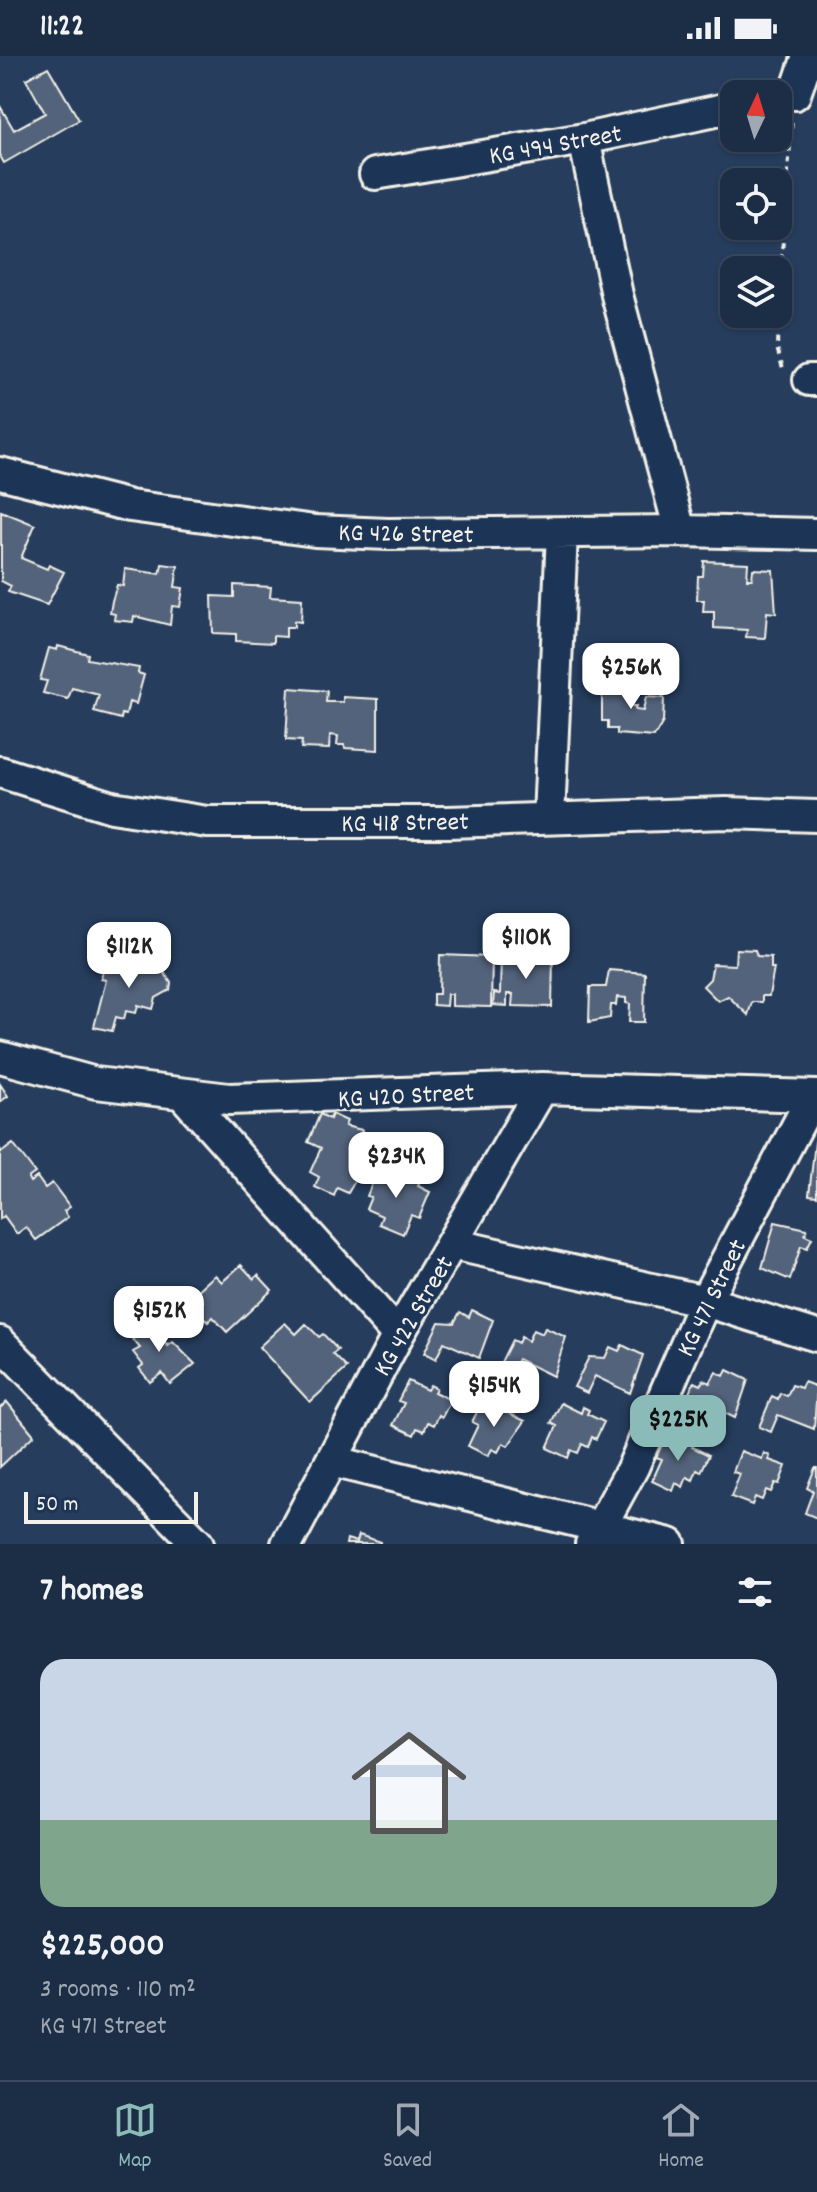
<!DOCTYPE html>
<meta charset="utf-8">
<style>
body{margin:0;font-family:Dekko,sans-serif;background:#293a51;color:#f1f3f6;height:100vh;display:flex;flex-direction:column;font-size:30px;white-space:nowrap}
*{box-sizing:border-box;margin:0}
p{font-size:26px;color:#a0a8b3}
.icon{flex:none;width:44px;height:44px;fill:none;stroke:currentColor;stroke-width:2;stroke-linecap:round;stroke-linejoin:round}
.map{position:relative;height:1488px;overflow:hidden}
.side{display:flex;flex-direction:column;background:#1c2e46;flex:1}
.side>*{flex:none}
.needle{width:52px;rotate:4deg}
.tools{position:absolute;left:720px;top:24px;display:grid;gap:16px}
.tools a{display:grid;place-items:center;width:72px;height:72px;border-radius:16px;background:#1c2e46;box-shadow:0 2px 6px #0004,0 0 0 2px #3a4a5f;font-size:40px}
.scale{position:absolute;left:24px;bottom:20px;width:174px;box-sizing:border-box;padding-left:8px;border:4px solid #f4f1e8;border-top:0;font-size:22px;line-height:28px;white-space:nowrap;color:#f4f1e8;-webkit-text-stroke:6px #1d3557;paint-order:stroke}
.price{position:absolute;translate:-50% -68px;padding:0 18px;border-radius:16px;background:#fff;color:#222;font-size:26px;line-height:52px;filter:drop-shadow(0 2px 4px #0008)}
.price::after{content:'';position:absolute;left:50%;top:48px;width:24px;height:18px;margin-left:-12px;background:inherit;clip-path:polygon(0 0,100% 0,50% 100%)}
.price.current{background:#8bbbb9;color:#111}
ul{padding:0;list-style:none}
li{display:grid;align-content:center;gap:16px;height:424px;padding:0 40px}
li+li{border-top:2px solid #3a4a5f}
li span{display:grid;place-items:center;height:248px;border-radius:24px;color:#555}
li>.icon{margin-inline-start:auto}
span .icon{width:144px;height:144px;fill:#fffc;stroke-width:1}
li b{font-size:34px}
h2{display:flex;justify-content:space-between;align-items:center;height:96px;padding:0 40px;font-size:34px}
.status{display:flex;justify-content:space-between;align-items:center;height:56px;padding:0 40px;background:#1c2e46;direction:ltr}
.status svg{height:22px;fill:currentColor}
.menu{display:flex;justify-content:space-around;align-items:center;height:112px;border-top:2px solid #3a4a5f;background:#1c2e46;font-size:22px;color:#a0a8b3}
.menu a{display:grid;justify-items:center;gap:4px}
.menu .current{color:#8bbbb9}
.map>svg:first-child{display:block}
.building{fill:#52647b;stroke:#f4f1e8;stroke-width:2}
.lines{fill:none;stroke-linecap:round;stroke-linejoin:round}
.minor-casing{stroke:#f4f1e8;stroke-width:36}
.path{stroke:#f4f1e8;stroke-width:4;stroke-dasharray:6 6;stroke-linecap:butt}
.minor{stroke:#1d3557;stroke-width:30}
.labels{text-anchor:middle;stroke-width:6;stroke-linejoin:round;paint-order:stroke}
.street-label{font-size:26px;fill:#f4f1e8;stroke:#1d3557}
</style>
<div class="status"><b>11:22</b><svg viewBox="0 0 49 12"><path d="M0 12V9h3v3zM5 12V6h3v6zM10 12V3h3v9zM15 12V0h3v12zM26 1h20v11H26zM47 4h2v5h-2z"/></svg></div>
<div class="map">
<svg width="817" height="1488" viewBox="0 0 817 1488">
<rect width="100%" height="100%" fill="#263d5d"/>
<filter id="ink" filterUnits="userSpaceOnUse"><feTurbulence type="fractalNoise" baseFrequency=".0125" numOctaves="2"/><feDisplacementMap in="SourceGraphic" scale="16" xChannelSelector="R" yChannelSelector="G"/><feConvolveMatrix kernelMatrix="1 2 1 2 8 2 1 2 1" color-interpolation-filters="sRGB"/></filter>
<g filter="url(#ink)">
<!-- building -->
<path class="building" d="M48 11 79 64 4 107 0 100V50L14 74 45 57 26 23Z
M1 455 35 469 21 502 47 513 49 509 64 516 47 549 8 536 11 530 1 525Z
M704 505 748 507 747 523H752L753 513 773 514 776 557 767 556 765 582 746 581 747 574 714 572V556H703L704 544H697L698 520H703Z
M162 508 178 510 175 531 183 532 180 551 172 550 170 569 134 560 133 566 114 564 115 558 110 557 112 545 117 529 123 530 125 513 160 518Z
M234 529 271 531 270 541 302 543 301 566 294 565V571H286V581L273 580V587L236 585V578L213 577 212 540 234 541Z
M58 590 88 598 87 603 139 612 138 617 144 619 136 648 129 646 126 659 122 658 121 663 94 656 99 639 72 632 68 643 43 637 47 625 40 624 49 592 57 594Z
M620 622 631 623 630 650H636L635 654 643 655 646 641 664 642 663 666 654 681 617 678V673H608V665H602V630L620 627Z
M289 632 327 635 326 646H343V641L378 643V694L345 692 344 689H337L338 680 330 679 329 693 301 692 302 685 286 684Z
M736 893 755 894 757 900 771 901V912H774L769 940H762V946H752L748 959 728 940 718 945 703 930 710 923 713 908 735 909Z
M440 899 492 901 491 951 452 950V938H447L446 950 433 949V938H439Z
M501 899 553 900 552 951 512 950 513 938H507V950L493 949 494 937 500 938Z
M121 902 158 907 171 927 170 934 156 942 153 953 138 949 136 957 126 955 124 963 116 961 112 975 94 971 106 924 101 923 105 906 119 910Z
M609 914 645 917 644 966H629L630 948 626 947V942L617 941 616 949H611L610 962 589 966 590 931H606Z
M0 1028 8 1040 0 1046Z
M320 1058 330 1063 332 1058 347 1065 345 1070 362 1074 352 1103 364 1109 348 1137 337 1132 334 1140 315 1131 319 1121 310 1116 321 1092 308 1086Z
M815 1086 817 1087V1140L809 1139Z
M13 1088 35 1117 28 1122 30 1126 37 1121 45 1132 52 1127 70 1151 64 1155 68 1161 36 1184 26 1171 17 1178 4 1160 0 1163V1093L2 1096Z
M389 1114 420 1126 418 1130 430 1136 419 1162 411 1159 403 1178 379 1168 382 1160 366 1153 371 1141 367 1140 377 1115 387 1119Z
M775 1166 807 1173 805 1179 812 1182 807 1192 801 1190 790 1224 762 1212Z
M241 1209 254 1223 258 1219 272 1234 227 1276 213 1261 208 1266 195 1253 203 1246 195 1237 215 1219 222 1226Z
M472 1254 493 1264 479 1302 444 1286 436 1303 424 1297 439 1266 454 1267 460 1256 469 1261Z
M153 1262 166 1279 162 1283 168 1290 173 1286 195 1308 170 1328 162 1317 150 1326 139 1312 143 1309 133 1296 140 1292 130 1280Z
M285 1267 296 1278 306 1268 319 1281 323 1278 338 1294 333 1298 347 1312 310 1346 259 1291Z
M545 1272 566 1281 553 1320 518 1303 509 1320 497 1314 512 1284 518 1287 521 1281 528 1285 533 1274 542 1278Z
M622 1289 643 1299 630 1337 595 1320 587 1337 574 1331 589 1301 605 1302 610 1291 619 1295Z
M727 1314 748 1324 735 1362 700 1345 692 1362 680 1357 694 1326 701 1329 703 1324 710 1327 716 1316 724 1320Z
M408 1325 427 1334 430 1329 436 1332 434 1336 451 1344 442 1361 439 1359 434 1369 428 1366 424 1375 417 1372 414 1379 393 1369 404 1347 398 1345Z
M804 1326 817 1331 814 1373 778 1359 771 1376 759 1371 772 1340 778 1343 780 1337 787 1340 792 1329 801 1332Z
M7 1346 34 1379 0 1411V1352Z
M482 1346 502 1355 504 1350 510 1353 508 1357 525 1365 508 1390 503 1387 498 1396 492 1393 488 1400 468 1390 478 1369 472 1366Z
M561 1347 581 1357 583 1351 589 1354 587 1358 604 1366 596 1383 592 1381 588 1391 582 1388 578 1397 571 1394 568 1402 547 1392 557 1370 551 1367Z
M666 1381 686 1390 688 1384 695 1387 692 1391 709 1399 701 1416 697 1414 693 1424 687 1421 683 1431 676 1427 673 1435 652 1425 662 1403 656 1401Z
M741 1395 762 1403 764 1397 770 1400 769 1404 786 1410 779 1428 775 1427 771 1436 766 1434 762 1444 755 1441 752 1449 731 1441 740 1418 733 1416Z
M815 1412H817V1462L805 1457 813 1435 807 1432Z
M359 1479 380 1486V1488H346L347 1483 357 1486Z"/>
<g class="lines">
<!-- minor casing -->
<g class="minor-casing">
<path id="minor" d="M795 38 808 0
M584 83 617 239 680 475
M375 118 584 83 734 51
M809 324H817
M0 417 130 450 315 475 388 478 680 475 817 478
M0 716 112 751 207 766H448L726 757 817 760
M549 761 562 477
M0 1001 96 1027 229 1043 542 1032 817 1040
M184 1040 398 1279
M452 1188 705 1245 817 1280
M0 1286 198 1488
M331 1405 670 1488
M287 1488 398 1279 542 1032
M591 1488 633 1411 705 1245 813 1040"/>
</g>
<!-- path -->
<path class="path" d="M778 252 792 62
M778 258 777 292 784 316"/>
<!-- minor -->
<use href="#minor" class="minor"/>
</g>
</g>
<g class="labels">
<!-- street labels -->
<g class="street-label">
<text transform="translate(555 87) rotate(-10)" y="9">KG 494 Street</text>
<text transform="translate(406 476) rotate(1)" y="9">KG 426 Street</text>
<text transform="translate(405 765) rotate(-1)" y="9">KG 418 Street</text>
<text transform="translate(406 1038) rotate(-3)" y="9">KG 420 Street</text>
<text transform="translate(710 1241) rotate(-64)" y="9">KG 471 Street</text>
<text transform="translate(412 1259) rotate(-60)" y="9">KG 422 Street</text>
</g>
</g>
</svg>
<div class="tools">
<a><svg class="needle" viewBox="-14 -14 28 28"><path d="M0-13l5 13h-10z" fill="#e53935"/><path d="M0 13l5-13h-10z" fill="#a0a8b3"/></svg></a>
<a><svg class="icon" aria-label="locate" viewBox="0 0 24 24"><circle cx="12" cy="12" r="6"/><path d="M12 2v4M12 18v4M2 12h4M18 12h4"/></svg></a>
<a><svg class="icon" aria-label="layers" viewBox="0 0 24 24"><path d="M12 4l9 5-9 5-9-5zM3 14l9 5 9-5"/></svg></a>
</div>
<div class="scale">50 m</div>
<b class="price" style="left:631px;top:655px">$256K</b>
<b class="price" style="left:526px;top:925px">$110K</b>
<b class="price" style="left:129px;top:934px">$112K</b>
<b class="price" style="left:396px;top:1144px">$234K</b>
<b class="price" style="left:159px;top:1298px">$152K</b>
<b class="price" style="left:494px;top:1373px">$154K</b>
<b class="price current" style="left:678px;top:1407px">$225K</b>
</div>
<section class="side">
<h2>7 homes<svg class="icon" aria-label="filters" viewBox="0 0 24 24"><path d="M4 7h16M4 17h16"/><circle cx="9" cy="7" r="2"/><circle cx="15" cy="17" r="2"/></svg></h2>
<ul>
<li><span style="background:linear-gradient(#c9d6e8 65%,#7fa58c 0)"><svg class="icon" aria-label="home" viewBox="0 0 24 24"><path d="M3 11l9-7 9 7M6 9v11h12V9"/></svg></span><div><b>$225,000</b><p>3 rooms · 110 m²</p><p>KG 471 Street</p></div></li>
</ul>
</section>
<nav class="menu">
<a class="current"><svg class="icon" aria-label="map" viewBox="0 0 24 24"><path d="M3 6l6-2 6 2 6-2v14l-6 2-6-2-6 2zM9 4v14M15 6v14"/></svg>Map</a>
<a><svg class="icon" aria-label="saved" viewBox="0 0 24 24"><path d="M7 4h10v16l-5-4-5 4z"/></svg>Saved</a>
<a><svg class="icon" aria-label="home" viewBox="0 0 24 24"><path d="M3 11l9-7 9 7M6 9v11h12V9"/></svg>Home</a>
</nav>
